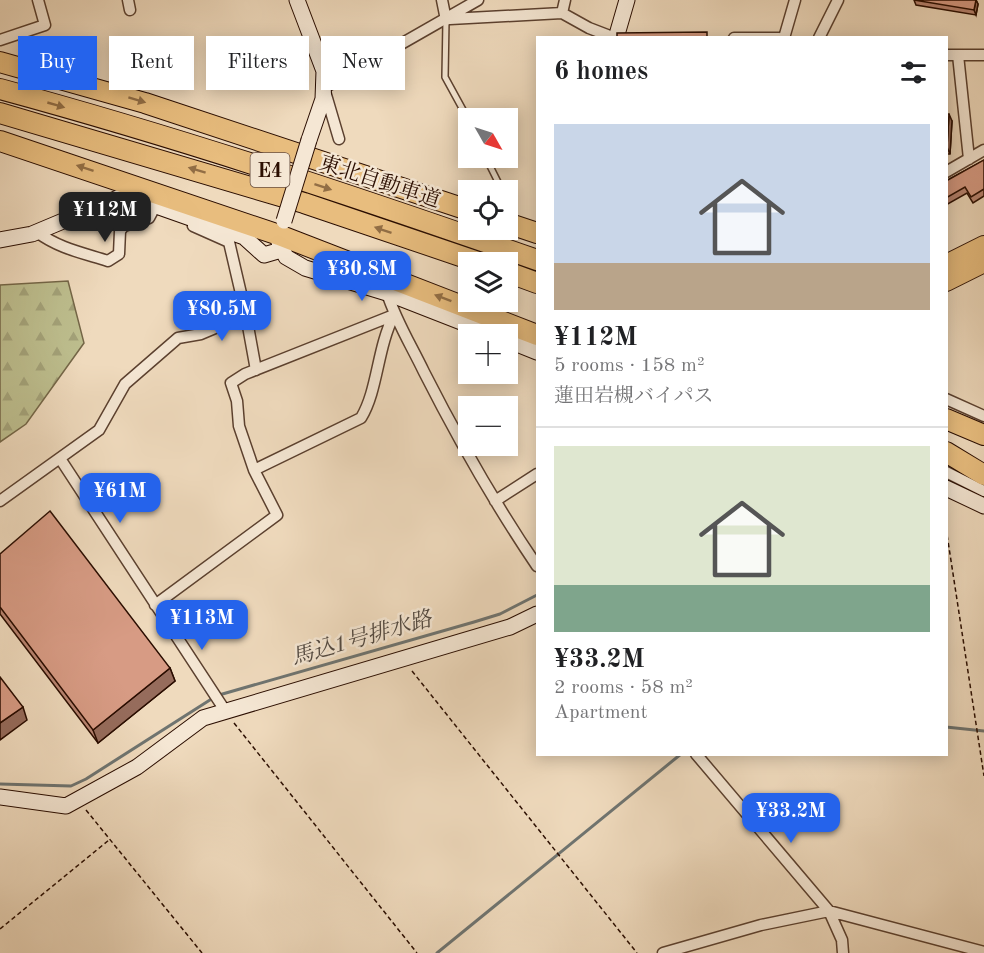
<!DOCTYPE html>
<meta charset="utf-8">
<style>
body{margin:0;font-family:"Old Standard TT","Noto Serif JP",serif;background:#f2f2f2;color:#202124;height:100vh;display:flex;flex-direction:column;font-size:22px;white-space:nowrap}
*{box-sizing:border-box;margin:0}
p{font-size:20px;color:#757577}
.icon{flex:none;width:33px;height:33px;fill:none;stroke:currentColor;stroke-width:2;stroke-linecap:round;stroke-linejoin:round}
.map{position:relative;flex:1;overflow:hidden}
.details{position:absolute;left:536px;top:36px;width:412px;height:720px;display:flex;flex-direction:column;background:#fff;border-radius:0px;box-shadow:0 3px 15px #0003}
.details>*{flex:none}
.guide{position:absolute;left:18px;top:36px;width:428px;height:54px;display:flex;gap:12px}
.needle{width:39px;rotate:129deg}
.controls{position:absolute;left:458px;top:108px;display:grid;gap:12px}
.controls a{display:grid;place-items:center;width:60px;height:60px;border-radius:0px;background:#fff;box-shadow:0 3px 15px #0003;font-size:30px}
.price{position:absolute;translate:-50% -51px;padding:0 14px;border-radius:12px;background:#2563eb;color:#fff;font-size:20px;line-height:39px;filter:drop-shadow(0 2px 3px #0008)}
.price::after{content:'';position:absolute;left:50%;top:36px;width:18px;height:14px;margin-left:-9px;background:inherit;clip-path:polygon(0 0,100% 0,50% 100%)}
.price.selected{background:#222;color:#fff}
ul{padding:0;list-style:none}
li{display:grid;align-content:center;gap:12px;height:318px;padding:0 18px}
li+li{border-top:2px solid #e0e0e0}
li span{display:grid;place-items:center;height:186px;border-radius:0px;color:#555}
li>.icon{margin-inline-start:auto}
span .icon{width:108px;height:108px;fill:#fffc;stroke-width:1}
li b{font-size:26px}
h2{display:flex;justify-content:space-between;align-items:center;height:72px;padding:0 18px;font-size:26px}
.chip{padding:0 21px;border-radius:0px;background:#fff;box-shadow:0 3px 15px #0003;font-size:21px;line-height:54px}
.chip.selected{background:#2563eb;color:#fff}
.map>svg:first-child{display:block}
.forest{fill:url(#forest-firs);stroke:#746647;stroke-width:1.5}
.lines{fill:none;stroke-linecap:round;stroke-linejoin:round}
.stream{stroke:#6f7470;stroke-width:3}
.lane-casing{stroke:#5b402f;stroke-width:8}
.street-casing{stroke:#5b402f;stroke-width:13}
.secondary-casing{stroke:#2a0d00;stroke-width:17}
.highway-casing{stroke:#2a0d00;stroke-width:22}
.path{stroke:#2a0d00;stroke-width:1.5;stroke-dasharray:4.5 3;stroke-linecap:butt}
.lane{stroke:#f5e7d4;stroke-width:5}
.street{stroke:#f5e7d4;stroke-width:10}
.secondary{stroke:#f5e7d4;stroke-width:15}
.highway{stroke:#e8bd7e;stroke-width:20}
.secondary-bridge-casing{stroke:#2a0d00;stroke-width:17;stroke-linecap:butt}
.secondary-bridge{stroke:#f5e7d4;stroke-width:15}
.wall{fill:#b98572;stroke:#2a0d00;stroke-width:1.5}
.shaded-wall{fill:#966c5c;stroke:#2a0d00;stroke-width:1.5}
.building{fill:#d79b84;stroke:#2a0d00;stroke-width:1.5}
.oneway{fill:#926e45}
.labels{text-anchor:middle;stroke-width:5;stroke-linejoin:round;paint-order:stroke}
.shield{fill:#f5e7d4;stroke:#674e40;stroke-width:1.5}
.shield-label{font-size:20px;font-weight:bold;fill:#2a0d00}
.street-label{font-size:21px;fill:#2a0d00;stroke:#f5e7d4}
.water-label{font-size:22px;font-style:italic;fill:#524941;stroke:#f5e7d4}
</style>
<div class="map">
<svg width="984" height="953" viewBox="0 0 984 953">
<defs>
<pattern id="forest-firs" width="22" height="20" patternUnits="userSpaceOnUse" patternTransform="scale(1.5)"><rect width="22" height="20" fill="#bdbe8e"/><path d="M5 1l3.5 6h-7zM16 11l3.5 6h-7z" fill="#a3a279"/></pattern>
</defs>
<rect width="100%" height="100%" fill="#efdabd"/>
<filter id="stains"><feTurbulence type="fractalNoise" baseFrequency=".00333" numOctaves="4"/><feColorMatrix values="0 0 0 0 .2 0 0 0 0 .09 0 0 0 0 .02 0 0 0 .5 -.17"/></filter>
<radialGradient id="worn" r=".72"><stop offset=".6" stop-color="#630" stop-opacity="0"/><stop offset="1" stop-color="#630" stop-opacity=".3"/></radialGradient>
<!-- forest -->
<path class="forest" d="M68 281 84 343 26 424 0 442V285Z"/>
<g class="lines">
<!-- stream -->
<path class="stream" d="M219 695 474 622 500 614 537 595
M946 727 984 731
M0 784 71 786 86 779 213 698
M437 953 681 754"/>
<!-- lane casing -->
<g class="lane-casing">
<path id="lane" d="M446 20 445 77 468 119
M486 158 502 190"/>
</g>
<!-- street casing -->
<g class="street-casing">
<path id="street" d="M128 0 130 10
M442 0 446 20
M562 13 565 0
M450 19 562 13 589 28 615 38
M734 38H779
M784 38 795 0
M819 38 838 0
M0 40 45 25 38 0
M946 55H984
M958 55 969 159
M339 139 324 88 478 0
M946 172 984 150
M37 232C58 248 83 253 108 261L119 254 120 231 124 226 149 218 156 205
M387 293C396 321 411 345 424 372 458 439 495 504 537 566
M246 315 256 370
M946 399 984 416
M61 460 226 712
M254 470 239 426 237 401 231 383 245 374 394 315
M946 472 984 491
M0 501 99 430 125 384 178 338 201 334 246 315 229 242 193 226
M495 501 537 474
M155 605 277 515 254 470 361 418C378 390 377 348 394 315
M696 754 829 911 842 940 843 953
M663 953 761 925 829 911 984 952"/>
</g>
<!-- secondary casing -->
<g class="secondary-casing">
<path id="secondary" d="M297 0 324 71 323 99 309 140
M616 38 627 0
M0 240 32 234 125 195 244 237 264 255 281 250
M279 242 286 257 305 268 387 293 492 334
M507 340 537 352
M946 488 984 506
M0 797 66 806 137 767 203 718 510 627 537 614"/>
</g>
<!-- highway casing -->
<g class="highway-casing">
<path id="highway" d="M0 62 145 103 468 210
M0 89C181 138 360 198 537 260
M0 113 304 203 478 262
M0 141 279 235 537 335
M507 223 537 233
M946 265 984 246
M507 272 537 283
M946 281 984 262
M946 419 984 435
M946 452 984 475"/>
</g>
<!-- path -->
<path class="path" d="M946 528 984 776
M412 671 637 953
M234 723 417 953
M86 810 202 953
M0 929 109 840"/>
<!-- lane -->
<use href="#lane" class="lane"/>
<!-- street -->
<use href="#street" class="street"/>
<!-- secondary -->
<use href="#secondary" class="secondary"/>
<!-- highway -->
<use href="#highway" class="highway"/>
<!-- secondary-bridge casing -->
<g class="secondary-bridge-casing">
<path id="secondary-bridge" d="M284 221 309 140"/>
</g>
<!-- secondary-bridge -->
<use href="#secondary-bridge" class="secondary-bridge"/>
</g>
<!-- wall -->
<path class="wall" d="M914 0H976L978 4 976 15 916 5Z
M946 114 952 121 950 154H946Z
M984 160V196L973 203 967 193 946 205V181Z
M0 554 170 668 175 681 98 743 0 614Z"/>
<!-- shaded-wall -->
<path class="shaded-wall" d="M976 0 978 4 976 15 974 10Z
M949 114 952 121 950 154 947 147Z
M170 668 175 681 98 743 93 730Z
M23 707 27 720 0 740V723Z"/>
<!-- building -->
<path class="building" d="M914 0H976L974 10Z
M707 32V38H617V33Z
M946 114H949L947 147H946Z
M984 160V189L971 197 965 187 946 198V181Z
M50 511 170 668 93 730 0 607V554Z
M0 677 23 707 0 723Z"/>
<!-- one-way arrows -->
<defs><path id="oneway-solid" d="M-6-.8H1V-3.2L6.5 0L1 3.2V.8H-6Z" transform="scale(1.5)"/></defs>
<g class="oneway">
<use href="#oneway-solid" transform="translate(137 100) rotate(17)"/>
<use href="#oneway-solid" transform="translate(56 105) rotate(16)"/>
<use href="#oneway-solid" transform="translate(85 168) rotate(-162)"/>
<use href="#oneway-solid" transform="translate(197 170) rotate(-163)"/>
<use href="#oneway-solid" transform="translate(323 187) rotate(18)"/>
<use href="#oneway-solid" transform="translate(383 230) rotate(-161)"/>
<use href="#oneway-solid" transform="translate(443 298) rotate(-159)"/>
</g>
<g class="labels">
<!-- shield labels -->
<rect class="shield" x="250.5" y="153" width="39" height="34" rx="4.5"/>
<g class="shield-label">
<text x="270" y="177">E4</text>
</g>
<!-- street labels -->
<g class="street-label">
<text transform="translate(380 181) rotate(18)" y="7">東北自動車道</text>
</g>
<!-- water labels -->
<g class="water-label">
<text transform="translate(361 637) rotate(-16)" y="8">馬込1号排水路</text>
</g>
</g>
<rect width="100%" height="100%" filter="url(#stains)"/>
<rect width="100%" height="100%" fill="url(#worn)"/>
</svg>
<div class="controls">
<a><svg class="needle" viewBox="-14 -14 28 28"><path d="M0-13l5 13h-10z" fill="#e53935"/><path d="M0 13l5-13h-10z" fill="#757577"/></svg></a>
<a><svg class="icon" aria-label="locate" viewBox="0 0 24 24"><circle cx="12" cy="12" r="6"/><path d="M12 2v4M12 18v4M2 12h4M18 12h4"/></svg></a>
<a><svg class="icon" aria-label="layers" viewBox="0 0 24 24"><path d="M12 4l9 5-9 5-9-5zM3 14l9 5 9-5"/></svg></a>
<a>+</a>
<a>−</a>
</div>
<b class="price selected" style="left:105px;top:243px">¥112M</b>
<b class="price" style="left:362px;top:302px">¥30.8M</b>
<b class="price" style="left:222px;top:342px">¥80.5M</b>
<b class="price" style="left:120px;top:524px">¥61M</b>
<b class="price" style="left:202px;top:651px">¥113M</b>
<b class="price" style="left:791px;top:844px">¥33.2M</b>
<div class="guide">
<a class="chip selected">Buy</a>
<a class="chip">Rent</a>
<a class="chip">Filters</a>
<a class="chip">New</a>
</div>
<section class="details">
<h2>6 homes<svg class="icon" aria-label="filters" viewBox="0 0 24 24"><path d="M4 7h16M4 17h16"/><circle cx="9" cy="7" r="2"/><circle cx="15" cy="17" r="2"/></svg></h2>
<ul>
<li><span style="background:linear-gradient(#c9d6e8 75%,#b9a48a 0)"><svg class="icon" aria-label="home" viewBox="0 0 24 24"><path d="M3 11l9-7 9 7M6 9v11h12V9"/></svg></span><div><b>¥112M</b><p>5 rooms · 158 m²</p><p>蓮田岩槻バイパス</p></div></li>
<li><span style="background:linear-gradient(#dfe7d0 75%,#7fa58c 0)"><svg class="icon" aria-label="home" viewBox="0 0 24 24"><path d="M3 11l9-7 9 7M6 9v11h12V9"/></svg></span><div><b>¥33.2M</b><p>2 rooms · 58 m²</p><p>Apartment</p></div></li>
</ul>
</section>
</div>
